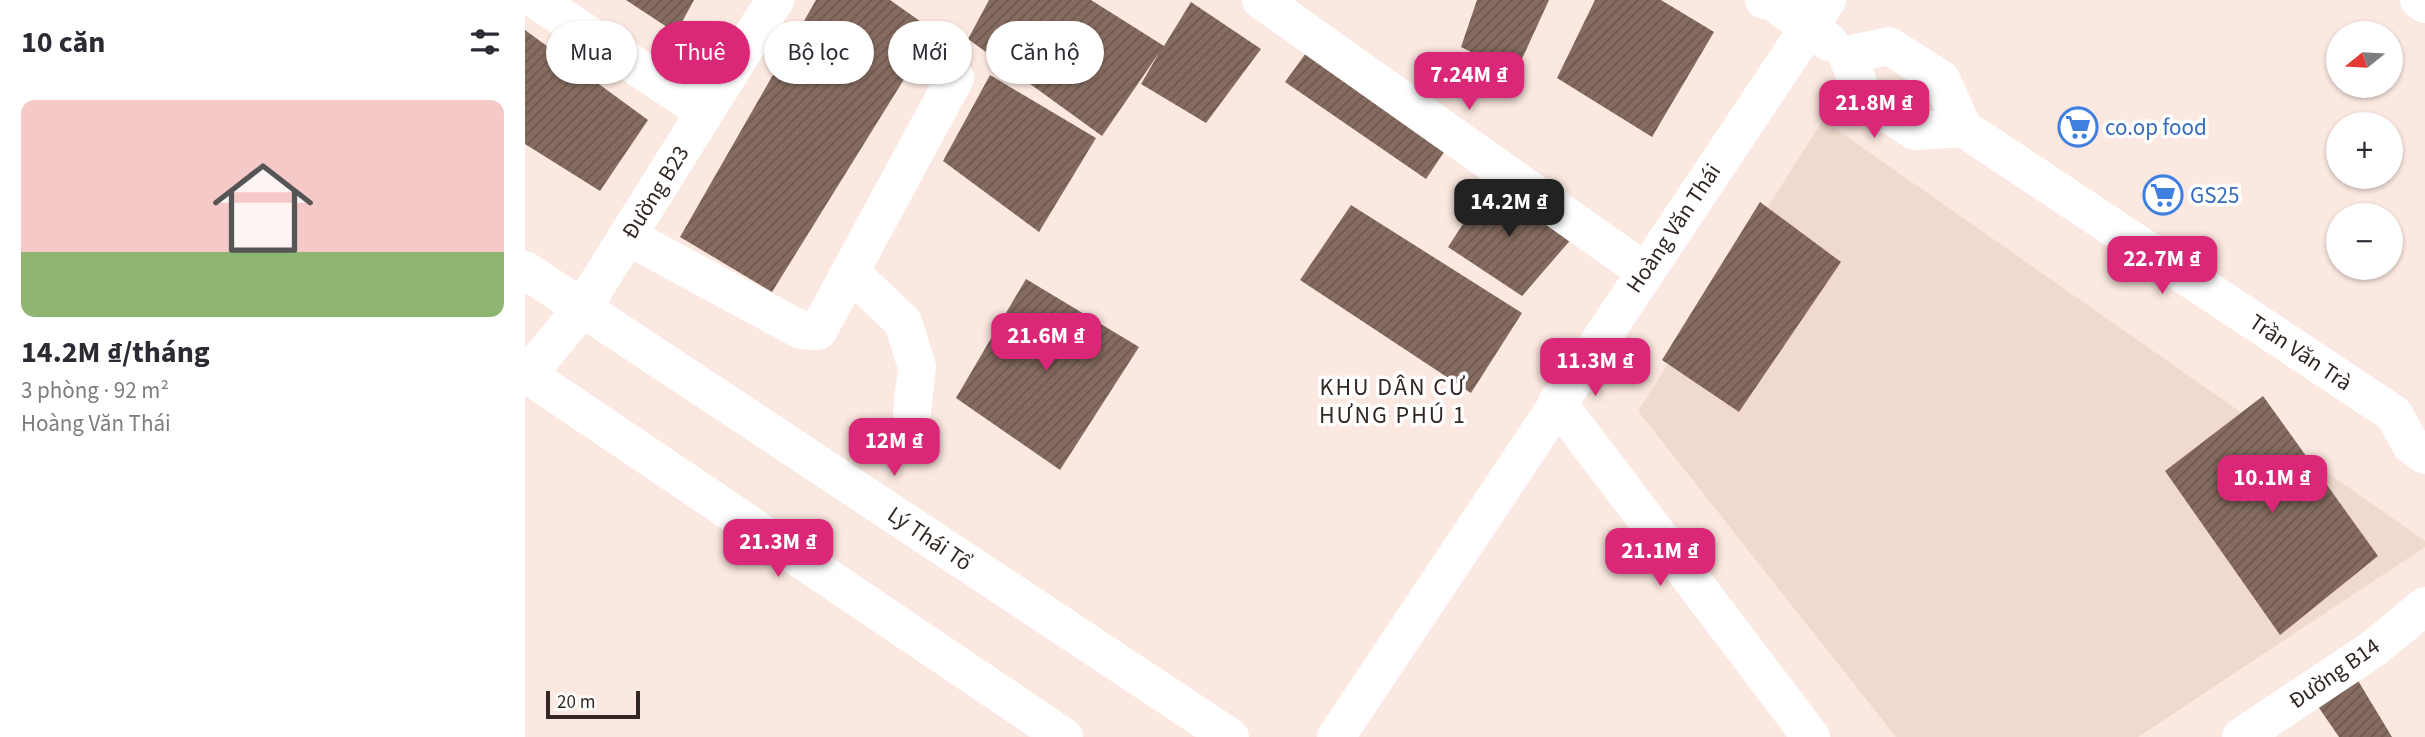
<!DOCTYPE html>
<html lang="vi">
<meta charset="utf-8">
<style>
body{margin:0;font-family:"Source Sans 3",sans-serif;background:#f7f7f7;color:#2b2b33;height:100vh;display:flex;flex-direction:column;font-size:26px;white-space:nowrap}
*{box-sizing:border-box;margin:0}
p{font-size:23px;color:#7c7c81}
.icon{flex:none;width:38px;height:38px;fill:none;stroke:currentColor;stroke-width:2;stroke-linecap:round;stroke-linejoin:round}
.map{position:relative;flex:1;overflow:hidden}
.sheet{display:flex;flex-direction:column;background:#fff;width:525px}
.sheet>*{flex:none}
.hud{position:absolute;left:21px;top:21px;width:665px;height:63px;display:flex;gap:14px}
.needle{width:46px;rotate:252deg}
.tools{position:absolute;left:1801px;top:21px;display:grid;gap:14px}
.tools a{display:grid;place-items:center;width:77px;height:77px;border-radius:50%;background:#fff;box-shadow:0 2px 5px #0004;font-size:35px}
.scale{position:absolute;left:21px;bottom:18px;width:94px;box-sizing:border-box;padding-left:7px;border:4px solid #322722;border-top:0;font-size:19px;line-height:24px;white-space:nowrap;color:#322722;-webkit-text-stroke:5px #fff;paint-order:stroke}
.price{position:absolute;translate:-50% -60px;padding:0 16px;border-radius:14px;background:#db2777;color:#fff;font-size:23px;line-height:46px;filter:drop-shadow(0 2px 4px #0008)}
.price::after{content:'';position:absolute;left:50%;top:42px;width:21px;height:16px;margin-left:-10px;background:inherit;clip-path:polygon(0 0,100% 0,50% 100%)}
.price.on{background:#222;color:#fff}
ul{padding:0;list-style:none}
li{display:grid;align-content:center;gap:14px;height:371px;padding:0 21px}
li span{display:grid;place-items:center;height:217px;border-radius:14px;color:#555}
li>.icon{margin-inline-start:auto}
span .icon{width:126px;height:126px;fill:#fffc;stroke-width:1}
li b{font-size:30px}
h2{display:flex;justify-content:space-between;align-items:center;height:84px;padding:0 21px;font-size:30px}
.pill{padding:0 24px;border-radius:32px;background:#fff;box-shadow:0 2px 5px #0004;font-size:24px;line-height:63px}
.pill.on{background:#db2777;color:#fff}
main{display:flex;flex:1;min-height:0}
.map>svg:first-child{display:block}
.education{fill:#f0dace}
.building{fill:url(#building-hatch)}
.lines{fill:none;stroke-linecap:round;stroke-linejoin:round}
.minor{stroke:#fff;stroke-width:38}
.labels{text-anchor:middle;stroke-width:7;stroke-linejoin:round;paint-order:stroke}
.shop-label{font-size:23px;fill:#366cbe;stroke:#fff;text-anchor:start}
.street-label{font-size:23px;fill:#322722;stroke:#fff}
.neighbourhood-label{font-size:24px;letter-spacing:2px;fill:#322722;stroke:#fff}
</style>
<main>
<section class="sheet">
<h2>10 căn<svg class="icon" aria-label="filters" viewBox="0 0 24 24"><path d="M4 7h16M4 17h16"/><circle cx="9" cy="7" r="2"/><circle cx="15" cy="17" r="2"/></svg></h2>
<ul>
<li><span style="background:linear-gradient(#f6c9c9 70%,#8fb573 0)"><svg class="icon" aria-label="home" viewBox="0 0 24 24"><path d="M3 11l9-7 9 7M6 9v11h12V9"/></svg></span><div><b>14.2M ₫/tháng</b><p>3 phòng · 92 m²</p><p>Hoàng Văn Thái</p></div></li>
</ul>
</section>
<div class="map">
<svg width="1900" height="737" viewBox="0 0 1900 737">
<defs>
<pattern id="building-hatch" width="6" height="6" patternUnits="userSpaceOnUse" patternTransform="scale(1.75)"><rect width="6" height="6" fill="#866c60"/><path d="M-1 1l2-2M0 6l6-6M5 7l2-2" fill="none" stroke="#6e594f"/></pattern>
</defs>
<rect width="100%" height="100%" fill="#fbe8e0"/>
<!-- education -->
<path class="education" d="M1298 120 1900 541V547L1613 737H1371L1113 411Z"/>
<!-- building -->
<path class="building" d="M101 0H169L151 33Z
M291 0H365L409 31 247 292 155 237Z
M464 0H566L639 46 666 2 736 49 681 123 616 84 634 53 577 136 443 39Z
M952 0H1024L990 74 936 47Z
M1070 0H1136L1189 32 1127 137 1032 78Z
M0 30 123 120 75 191 0 144Z
M781 53 921 149 901 179 760 82Z
M465 75 571 138 514 232 418 161Z
M966 181 1049 236 997 296 923 247Z
M1235 202 1316 262 1214 412 1137 360Z
M826 205 997 313 946 393 775 280Z
M501 279 614 347 535 470 431 398Z
M1738 396 1853 556 1755 635 1640 471Z
M1829 674 1867 737H1814L1790 702Z"/>
<g class="lines">
<!-- minor -->
<path class="minor" d="M11 0 180 112
M736 0 1119 271
M1239 0 1247 1 1304 42
M1894 0 1900 4
M1322 55 1364 46 1416 79 1438 128 1869 414 1886 445 1900 455
M1322 55 1339 98 1390 131 1438 128
M102 236 276 330 293 331 430 78
M0 270 705 737
M326 273 378 322 392 367 387 412
M0 373 539 737
M0 378 58 307 250 0
M1032 402 1286 737
M811 737 1302 0
M1716 737 1848 649 1900 606"/>
</g>
<!-- icons -->
<defs>
<g id="supermarket-ring" transform="scale(2.0125)"><circle r="9.5" fill="#fff" stroke="#3f7fe0" stroke-width="1.5"/><path d="M-6-5.5h2.5l.6 2H6L4.5 2H-2.5L-4.4-4H-6ZM-1.5 3.2a1.3 1.3 0 1 0 .1 0ZM3 3.2a1.3 1.3 0 1 0 .1 0Z" fill="#3f7fe0"/></g>
</defs>
<g fill-rule="evenodd">
<use href="#supermarket-ring" x="1553" y="127"/>
<use href="#supermarket-ring" x="1638" y="195"/>
</g>
<g class="labels">
<!-- shop labels -->
<g class="shop-label">
<text x="1580" y="135">co.op food</text>
<text x="1665" y="203">GS25</text>
</g>
<!-- street labels -->
<g class="street-label">
<text transform="translate(130 192) rotate(-58)" y="8">Đường B23</text>
<text transform="translate(1148 228) rotate(-56)" y="8">Hoàng Văn Thái</text>
<text transform="translate(1776 352) rotate(34)" y="8">Trần Văn Trà</text>
<text transform="translate(405 538) rotate(34)" y="8">Lý Thái Tổ</text>
<text transform="translate(1809 673) rotate(-35)" y="8">Đường B14</text>
</g>
<!-- neighbourhood labels -->
<g class="neighbourhood-label">
<text x="868" y="395">KHU DÂN CƯ<tspan x="868" dy="28">HƯNG PHÚ 1</tspan></text>
</g>
</g>
</svg>
<div class="tools">
<a><svg class="needle" viewBox="-14 -14 28 28"><path d="M0-13l5 13h-10z" fill="#e53935"/><path d="M0 13l5-13h-10z" fill="#7c7c81"/></svg></a>
<a>+</a>
<a>−</a>
</div>
<div class="scale">20 m</div>
<b class="price" style="left:944px;top:112px">7.24M ₫</b>
<b class="price" style="left:1349px;top:140px">21.8M ₫</b>
<b class="price on" style="left:984px;top:239px">14.2M ₫</b>
<b class="price" style="left:1637px;top:296px">22.7M ₫</b>
<b class="price" style="left:521px;top:373px">21.6M ₫</b>
<b class="price" style="left:1070px;top:398px">11.3M ₫</b>
<b class="price" style="left:369px;top:478px">12M ₫</b>
<b class="price" style="left:1747px;top:515px">10.1M ₫</b>
<b class="price" style="left:253px;top:579px">21.3M ₫</b>
<b class="price" style="left:1135px;top:588px">21.1M ₫</b>
<div class="hud">
<a class="pill">Mua</a>
<a class="pill on">Thuê</a>
<a class="pill">Bộ lọc</a>
<a class="pill">Mới</a>
<a class="pill">Căn hộ</a>
</div>
</div>
</main>
